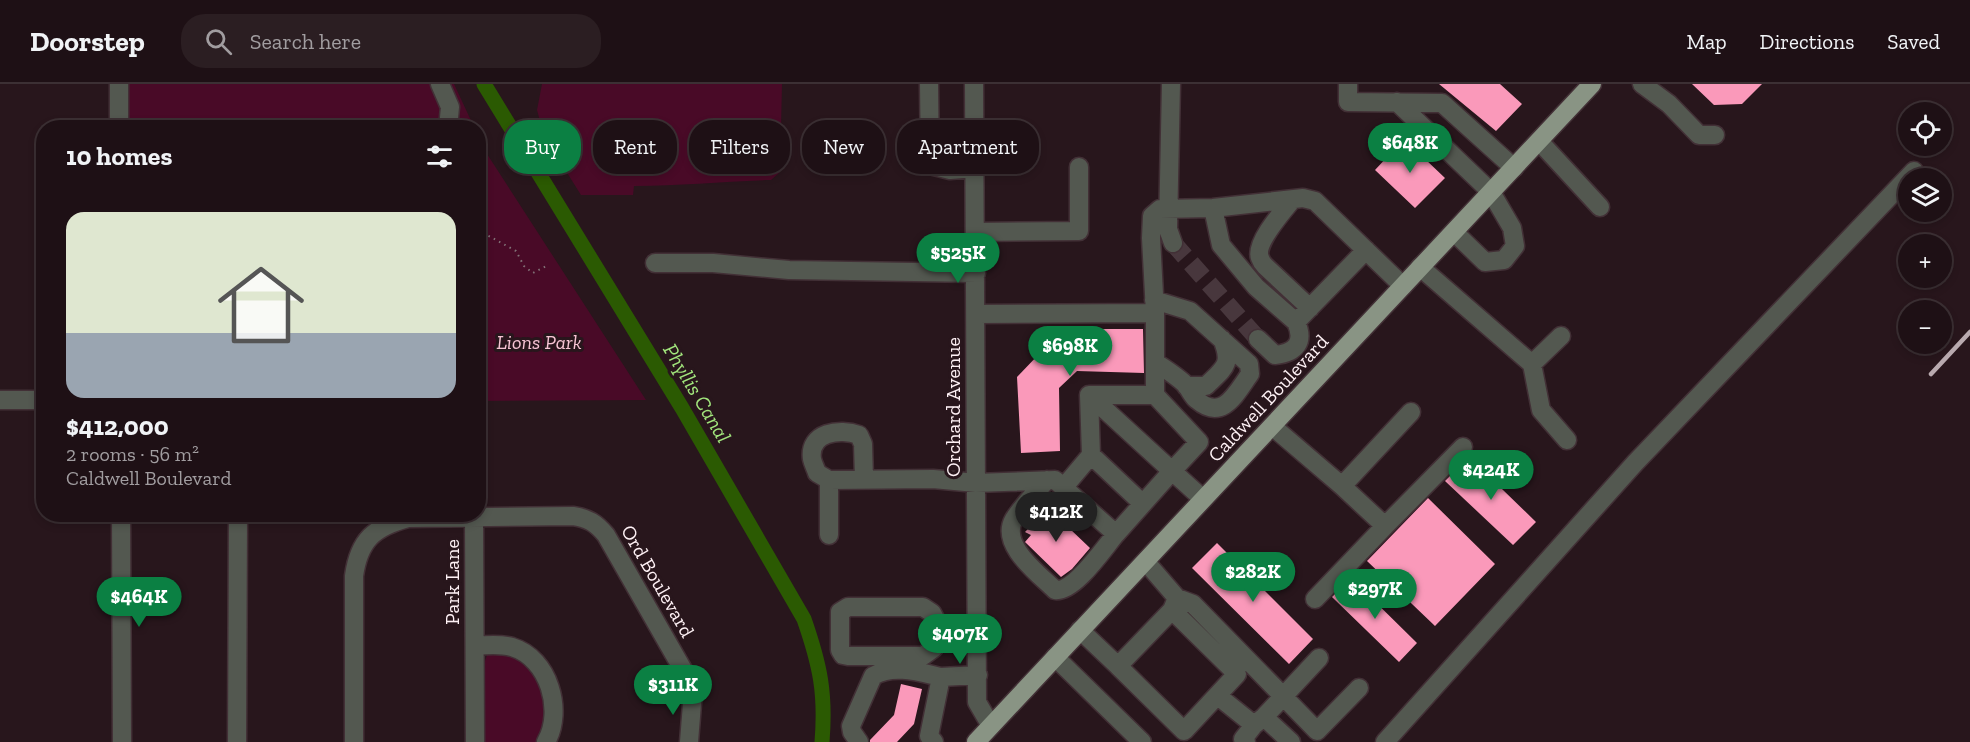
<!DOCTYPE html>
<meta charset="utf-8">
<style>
body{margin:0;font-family:"Zilla Slab",serif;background:#2b1e22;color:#f1f3f6;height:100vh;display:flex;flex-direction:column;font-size:22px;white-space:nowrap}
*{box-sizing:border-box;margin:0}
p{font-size:20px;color:#a19da0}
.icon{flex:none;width:33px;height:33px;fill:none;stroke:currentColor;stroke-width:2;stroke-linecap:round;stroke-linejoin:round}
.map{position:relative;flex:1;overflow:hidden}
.side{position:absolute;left:36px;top:36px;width:450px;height:402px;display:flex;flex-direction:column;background:#1e1015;border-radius:24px;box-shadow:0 3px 9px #0003,0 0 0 2px #3c3034}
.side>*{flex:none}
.top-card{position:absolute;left:504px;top:36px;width:570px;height:54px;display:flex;gap:12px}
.tools{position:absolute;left:1898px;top:18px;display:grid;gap:12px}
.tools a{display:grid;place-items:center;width:54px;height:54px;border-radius:50%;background:#1e1015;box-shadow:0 3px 9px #0003,0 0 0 2px #3c3034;font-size:30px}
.price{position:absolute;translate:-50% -51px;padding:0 14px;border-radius:21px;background:#0b8043;color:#fff;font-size:20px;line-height:39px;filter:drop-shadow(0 2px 3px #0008)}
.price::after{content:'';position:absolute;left:50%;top:36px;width:18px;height:14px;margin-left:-9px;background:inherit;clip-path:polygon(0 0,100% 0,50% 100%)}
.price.selected{background:#222;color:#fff}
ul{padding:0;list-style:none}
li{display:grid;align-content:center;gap:12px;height:318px;padding:0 30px}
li+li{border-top:2px solid #3c3034}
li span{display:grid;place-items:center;height:186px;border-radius:18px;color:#555}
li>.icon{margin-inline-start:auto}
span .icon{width:108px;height:108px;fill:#fffc;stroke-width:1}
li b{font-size:26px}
h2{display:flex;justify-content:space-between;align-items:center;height:72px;padding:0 30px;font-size:26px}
.tag{padding:0 21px;border-radius:24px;background:#1e1015;box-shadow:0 3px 9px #0003,0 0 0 2px #3c3034;font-size:21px;line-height:54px}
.tag.selected{background:#0b8043;color:#fff}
header{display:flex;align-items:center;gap:36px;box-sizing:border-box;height:84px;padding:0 30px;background:#1e1015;border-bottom:2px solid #3c3034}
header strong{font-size:28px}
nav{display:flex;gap:33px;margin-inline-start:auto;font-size:21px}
.search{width:420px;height:54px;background:#2b1e22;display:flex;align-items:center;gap:15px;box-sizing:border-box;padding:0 21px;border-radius:24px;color:#a19da0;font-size:22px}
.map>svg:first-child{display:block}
.green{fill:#490a27}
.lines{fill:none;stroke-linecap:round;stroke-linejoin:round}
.canal{stroke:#2b5a02;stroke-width:15}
.building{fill:#fa99ba}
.minor-tunnel{stroke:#48373d;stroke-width:18;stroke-dasharray:18 9;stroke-linecap:butt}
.minor-casing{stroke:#423036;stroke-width:21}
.major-casing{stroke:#423036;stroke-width:21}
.path{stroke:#827277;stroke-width:2;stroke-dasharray:1.5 4.5;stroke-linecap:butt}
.minor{stroke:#535850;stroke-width:18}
.major{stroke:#899484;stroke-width:18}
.rail{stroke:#b9aaaf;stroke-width:4.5}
.labels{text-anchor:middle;stroke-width:6;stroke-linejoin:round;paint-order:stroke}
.park-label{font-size:20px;font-style:italic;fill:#f7c4d4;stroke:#28161c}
.street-label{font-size:20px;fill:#fef1f5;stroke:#28161c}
.water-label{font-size:21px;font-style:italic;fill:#a2e67d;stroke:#28161c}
</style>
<header>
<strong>Doorstep</strong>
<div class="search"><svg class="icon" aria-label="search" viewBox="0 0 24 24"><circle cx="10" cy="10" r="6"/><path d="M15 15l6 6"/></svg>Search here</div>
<nav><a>Map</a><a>Directions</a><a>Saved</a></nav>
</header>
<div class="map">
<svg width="1970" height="658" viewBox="0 0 1970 658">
<rect width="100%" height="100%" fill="#28161c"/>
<!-- green -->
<path class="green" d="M121 0H454L474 43 121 44Z
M542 0H782L780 88 771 96C725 97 680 102 634 102L633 111H581L544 52 537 26Z
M479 52 487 70 646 316 479 317Z
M493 567 517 571 539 594 548 626 540 658H483L484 580 487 571Z"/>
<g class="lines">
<!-- canal -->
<path class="canal" d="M484 0 682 324 804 535C820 581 826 609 822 658"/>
</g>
<!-- building -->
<path class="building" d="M1439 0H1500L1522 20 1496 47Z
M1692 0H1762L1742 20 1714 21Z
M1404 55 1445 94 1415 124 1375 86Z
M1063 245H1143L1144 289 1077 287 1059 304 1060 367 1021 369 1017 293Z
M1469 373 1536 438 1513 461 1445 397Z
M1428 414 1495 480 1435 542 1367 477Z
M1048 424 1090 464 1072 485 1061 493 1025 458 1031 451 1025 448Z
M1217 459 1313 555 1289 580 1192 484Z
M1351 494 1417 559 1399 578 1332 513Z
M901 600 922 605 914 640 897 658H870V656L894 631Z"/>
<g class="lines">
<!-- minor-tunnel -->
<path class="minor-tunnel" d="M1173 159 1258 255"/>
<!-- minor casing -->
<g class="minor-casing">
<path id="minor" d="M119 0V44
M440 0 450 23 448 44
M929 0 930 81 950 86 975 84
M974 0 977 618 991 642
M1171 0 1168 145 1173 159
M1348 0V18L1442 19 1514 84
M1642 0 1669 20 1699 51H1715
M1397 18 1491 108 1512 144 1515 162 1504 176 1485 178 1454 148
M1539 57 1600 123
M1292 116C1283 127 1254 160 1260 174 1261 177 1263 180 1265 182L1310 224
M1213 124 1221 161 1256 203 1296 238
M975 148 1079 147V83
M655 179H713L789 186 976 189
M1420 183 1532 280 1541 326 1567 356
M1154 216 1190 227 1249 280 1250 290C1236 309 1223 338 1197 316 1192 312 1190 306 1186 301 1177 292 1165 285 1155 278
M1155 229 1151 154 1152 132 1160 125 1213 124 1303 114 1315 117 1403 202
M976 230 1155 229V311
M1258 255 1275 271C1296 269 1305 258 1296 238L1366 166
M1532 280 1561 252
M1186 302H1206C1224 284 1233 281 1222 255
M1089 311H1155L1199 358 1172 387Z
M1089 311 1091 371 1142 419
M0 316H44
M1272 342 1342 402 1411 328
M829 396 817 389C816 385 813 380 812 375 808 348 840 344 859 351L863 360 864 395
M1047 396C1036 408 1023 421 1014 435 999 461 1039 490 1055 506 1074 509 1104 464 1116 450
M1342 402 1385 442 1463 363
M1064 403 1091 371
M121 430 122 658
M474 433 475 658
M829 451V396L933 395 976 399 1055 396 1116 450 1172 387 1203 415
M1177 514 1193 520 1317 647 1359 604
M1315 515 1385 442
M940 544 932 529 923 523H848L840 528V566L843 571 848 572H923L934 564 940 544 978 542
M1080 546 1118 582 1172 526 1177 514 1146 478
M475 562C486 561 501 560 512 563 549 574 564 627 546 658
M1055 573 1142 658
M1118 582 1184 647 1237 590 1172 526
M1218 612 1254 641
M1264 633 1291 658
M237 658 238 430
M354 658V492C359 456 374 443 408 434L573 432C588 434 596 439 606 451L686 591 693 607 689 658
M859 658 852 648 851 642 873 592C893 580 919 588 941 593
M934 658 929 652 941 593 978 591
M1246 658 1243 655 1254 641 1264 633 1319 574
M1385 658 1635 379 1914 87"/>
</g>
<!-- major casing -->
<g class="major-casing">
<path id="major" d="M976 658 1592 0"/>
</g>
<!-- path -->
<path class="path" d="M478 146 516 167 524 182 533 189 548 181"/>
<!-- minor -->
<use href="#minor" class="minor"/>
<!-- major -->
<use href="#major" class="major"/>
<!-- rail -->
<path class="rail" d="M1931 290 1970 248"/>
</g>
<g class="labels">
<!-- park labels -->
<g class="park-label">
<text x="539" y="265">Lions Park</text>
</g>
<!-- street labels -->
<g class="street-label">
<text transform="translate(1268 314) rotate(-47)" y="7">Caldwell Boulevard</text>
<text transform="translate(953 323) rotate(-90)" y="7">Orchard Avenue</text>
<text transform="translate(658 497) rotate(60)" y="7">Ord Boulevard</text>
<text transform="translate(452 498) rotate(-90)" y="7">Park Lane</text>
</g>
<!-- water labels -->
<g class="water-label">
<text transform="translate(697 309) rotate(59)" y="7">Phyllis Canal</text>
</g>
</g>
</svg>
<div class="tools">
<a><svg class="icon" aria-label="locate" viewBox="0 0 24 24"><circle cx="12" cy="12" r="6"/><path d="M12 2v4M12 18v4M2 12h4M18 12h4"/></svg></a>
<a><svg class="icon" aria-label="layers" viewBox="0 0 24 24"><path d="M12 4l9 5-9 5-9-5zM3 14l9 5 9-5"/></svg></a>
<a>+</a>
<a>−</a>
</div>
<b class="price" style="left:1410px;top:90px">$648K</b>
<b class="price" style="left:958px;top:200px">$525K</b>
<b class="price" style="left:1070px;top:293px">$698K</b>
<b class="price" style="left:1491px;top:417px">$424K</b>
<b class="price selected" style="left:1056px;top:459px">$412K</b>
<b class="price" style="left:1253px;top:519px">$282K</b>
<b class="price" style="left:1375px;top:536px">$297K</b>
<b class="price" style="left:139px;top:544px">$464K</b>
<b class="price" style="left:960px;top:581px">$407K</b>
<b class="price" style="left:673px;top:632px">$311K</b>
<div class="top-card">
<a class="tag selected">Buy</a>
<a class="tag">Rent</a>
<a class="tag">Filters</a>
<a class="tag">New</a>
<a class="tag">Apartment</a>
</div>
<section class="side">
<h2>10 homes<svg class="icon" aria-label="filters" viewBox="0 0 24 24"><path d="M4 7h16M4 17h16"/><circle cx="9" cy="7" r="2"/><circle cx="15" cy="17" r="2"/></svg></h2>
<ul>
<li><span style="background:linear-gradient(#dfe7d0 65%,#9aa5b1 0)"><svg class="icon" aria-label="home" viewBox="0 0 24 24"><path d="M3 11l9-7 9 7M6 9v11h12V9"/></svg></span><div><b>$412,000</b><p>2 rooms · 56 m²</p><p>Caldwell Boulevard</p></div></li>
</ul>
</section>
</div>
